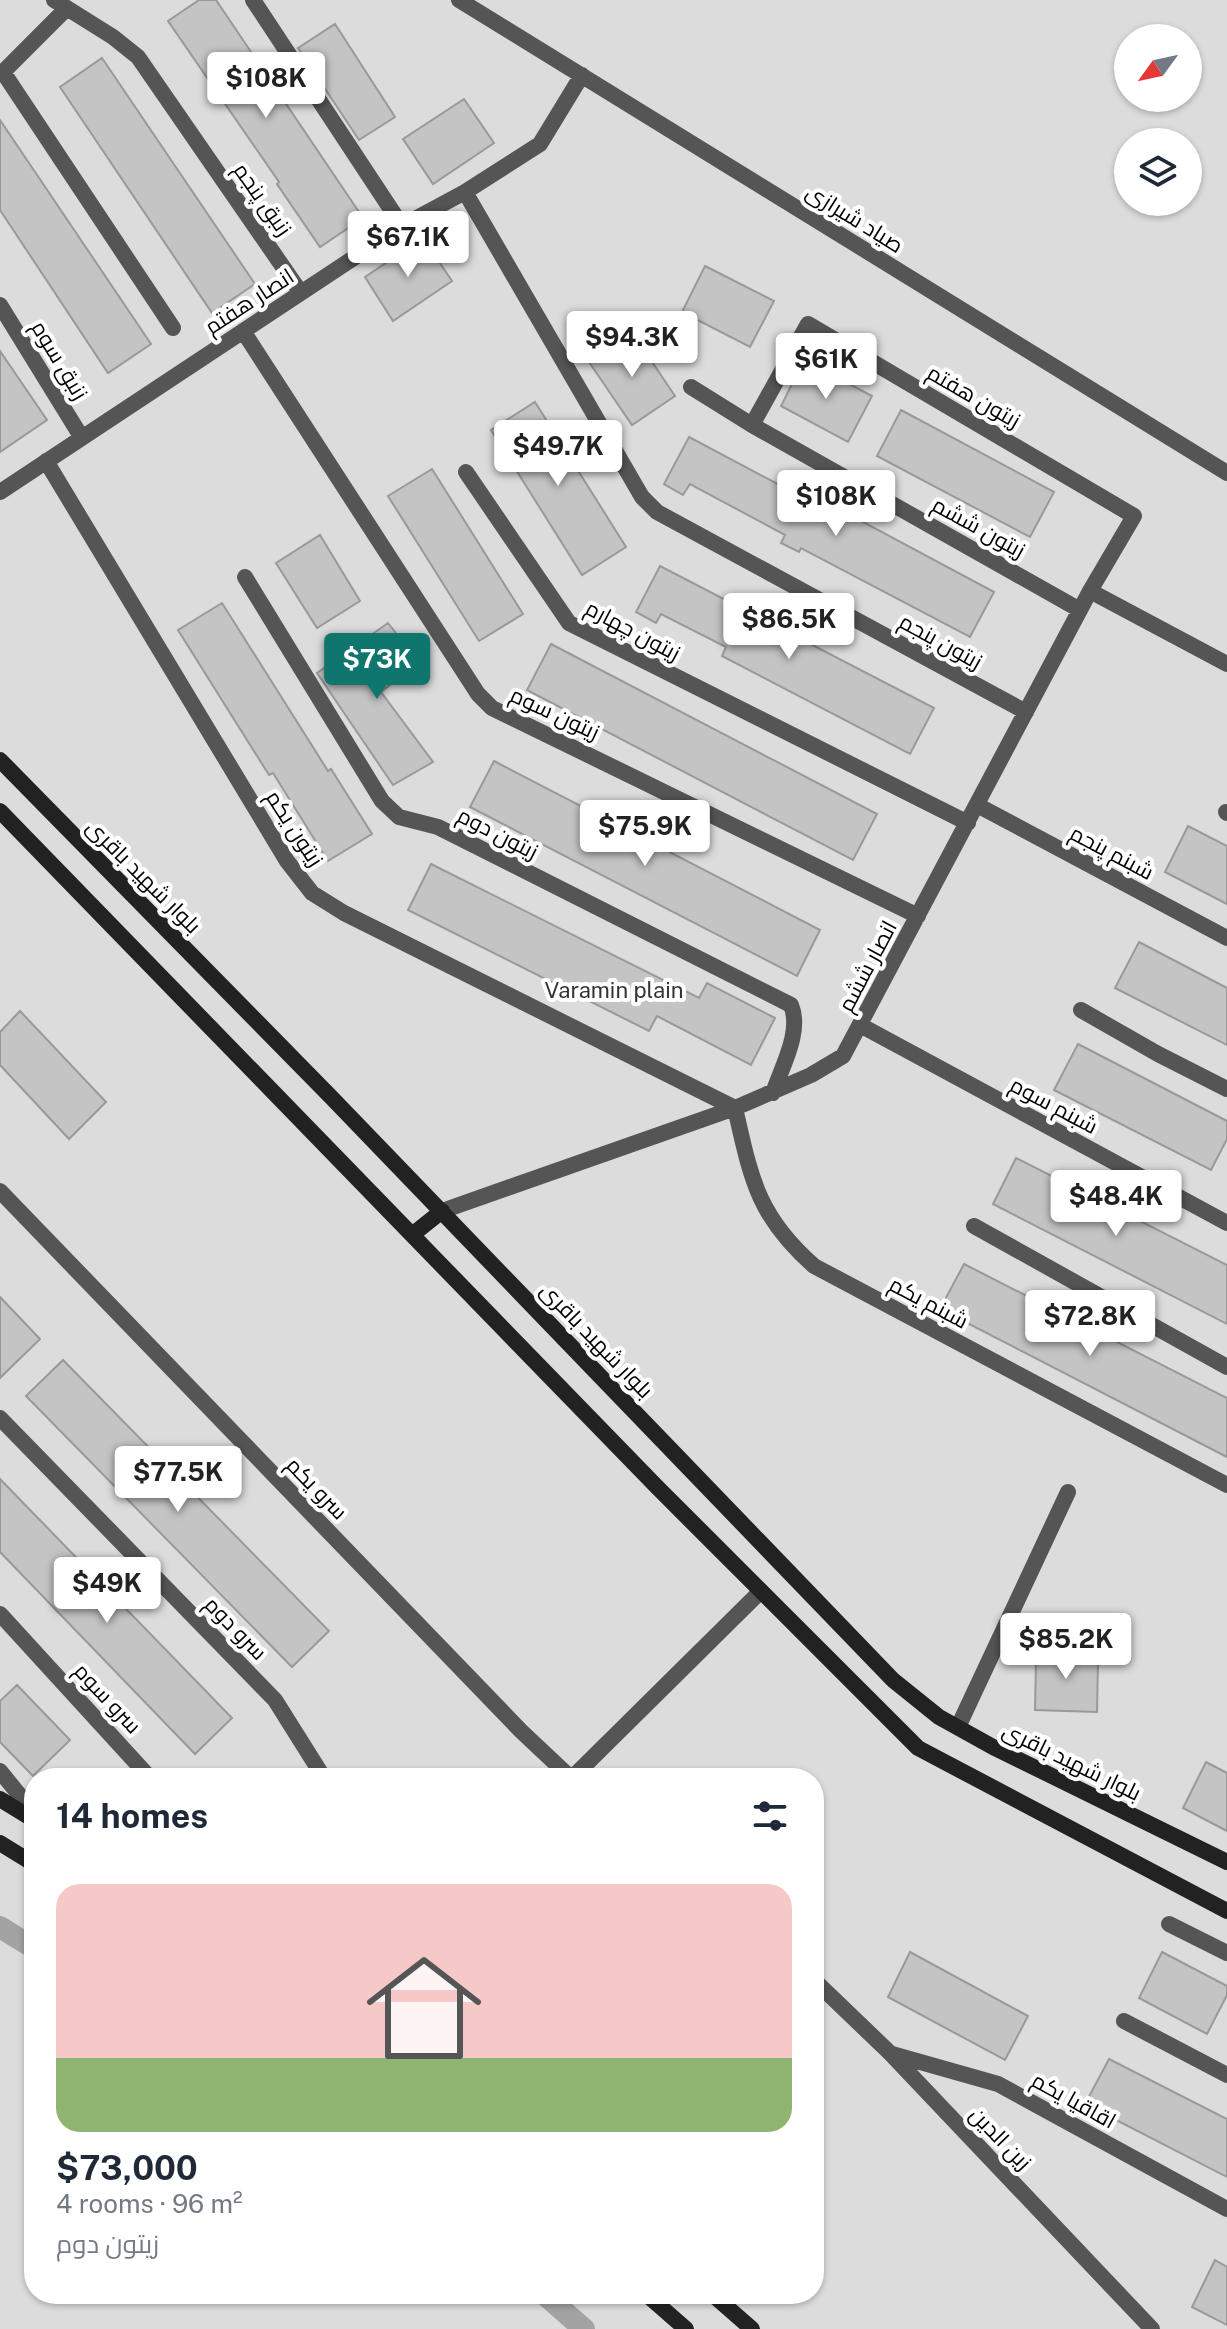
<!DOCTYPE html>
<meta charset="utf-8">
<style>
body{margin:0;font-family:"Public Sans",Cairo,sans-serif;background:#f6f6f7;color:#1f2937;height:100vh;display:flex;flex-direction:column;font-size:30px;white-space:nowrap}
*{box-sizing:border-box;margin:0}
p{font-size:26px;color:#747a83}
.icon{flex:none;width:44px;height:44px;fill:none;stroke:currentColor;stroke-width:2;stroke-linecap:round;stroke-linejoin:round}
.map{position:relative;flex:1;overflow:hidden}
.panel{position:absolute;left:24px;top:1768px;width:800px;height:536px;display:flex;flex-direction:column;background:#fff;border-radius:32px;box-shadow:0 2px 6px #0004}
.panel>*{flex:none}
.needle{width:52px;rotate:237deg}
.tools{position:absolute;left:1114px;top:24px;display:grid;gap:16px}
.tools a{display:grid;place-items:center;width:88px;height:88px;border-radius:50%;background:#fff;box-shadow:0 2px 6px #0004;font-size:40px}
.price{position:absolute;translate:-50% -68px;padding:0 18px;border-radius:8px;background:#fff;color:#222;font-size:26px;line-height:52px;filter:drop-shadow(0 2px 4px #0008)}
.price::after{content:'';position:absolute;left:50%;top:48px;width:24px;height:18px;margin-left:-12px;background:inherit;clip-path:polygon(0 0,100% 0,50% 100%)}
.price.on{background:#0f766e;color:#fff}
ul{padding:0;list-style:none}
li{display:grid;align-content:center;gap:16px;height:424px;padding:0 32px}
li span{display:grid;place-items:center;height:248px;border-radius:24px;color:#555}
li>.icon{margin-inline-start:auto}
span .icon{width:144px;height:144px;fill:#fffc;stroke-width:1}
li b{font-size:34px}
h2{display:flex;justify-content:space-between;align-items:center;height:96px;padding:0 32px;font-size:34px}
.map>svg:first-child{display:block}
.green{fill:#dcdcdc;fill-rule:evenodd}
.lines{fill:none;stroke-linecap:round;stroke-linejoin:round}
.canal{stroke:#a3a3a3;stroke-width:22}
.building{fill:#c4c4c4;stroke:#999;stroke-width:2}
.street{stroke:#555;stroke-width:16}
.secondary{stroke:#222;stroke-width:16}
.labels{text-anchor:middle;stroke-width:8;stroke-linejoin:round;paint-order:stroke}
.street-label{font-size:22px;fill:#000;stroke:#fff}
.park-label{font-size:22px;fill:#333;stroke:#fff}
</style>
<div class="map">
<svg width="1227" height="2329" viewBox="0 0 1227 2329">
<rect width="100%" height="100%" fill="#fff"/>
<!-- green -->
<path class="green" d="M0 0H1227V2329H0ZM1128 38H1188V98H1128ZM1128 142H1188V202H1128ZM34 1778H814V2294H34Z"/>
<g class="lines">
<!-- canal -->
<path class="canal" d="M0 1927 34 1948
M544 2294 584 2329"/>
</g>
<!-- building -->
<path class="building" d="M199 0H216L363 218 320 247 277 184 279 182 168 21Z
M335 24 395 117 359 140 298 48Z
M102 58 255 284 212 313 60 87Z
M464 99 494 143 433 184 403 139Z
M0 120 151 344 108 373 0 210Z
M423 238 452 281 393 321 365 277Z
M705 266 774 301 750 347 682 312Z
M632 332 675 396 632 425 589 362Z
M0 351 47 420 0 452Z
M804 360 872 396 848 442 781 406Z
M535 402 626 547 582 575 491 430Z
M901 410 1054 492 1030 537 877 456Z
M689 437 838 516 841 510 994 592 970 637 801 548 799 552 781 543 785 535 690 484 683 495 664 484Z
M432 469 523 614 479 641 388 496Z
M320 535 360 601 317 628 276 563Z
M660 566 934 708 910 754 722 656 726 647 661 614 656 623 636 612Z
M222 603 328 771 331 769 372 834 328 861 273 773 269 775 178 630Z
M388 623 419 662 381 692 433 762 393 785 317 673Z
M551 644 877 814 853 860 527 690Z
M494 761 820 930 797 976 470 807Z
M1188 826 1227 846V904L1165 872Z
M431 864 699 998 707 983 775 1018 751 1065 657 1016 649 1031 408 910Z
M1139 942 1227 988V1045L1115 988Z
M20 1011 106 1102 69 1139 0 1065V1032Z
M1078 1044 1227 1121V1139L1211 1170 1054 1090Z
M1016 1158 1227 1265V1324L993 1204Z
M964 1264 1227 1398V1457L940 1309Z
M0 1297 40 1339 0 1378Z
M63 1360 329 1631 292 1667 26 1396Z
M0 1479 232 1718 195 1754 0 1552Z
M1052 1644 1080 1645V1661L1098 1662 1097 1712 1035 1710 1036 1662Z
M17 1685 70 1740 33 1776 0 1742V1701Z
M1206 1762 1227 1773V1831L1183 1808Z
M910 1952 1028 2016 1005 2060 888 1997Z
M1162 1952 1227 1986V1995L1207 2034 1139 1998Z
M1109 2059 1227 2119V2177L1085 2104Z
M1215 2260 1227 2267V2325L1192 2307Z"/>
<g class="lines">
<!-- street -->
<path class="street" d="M54 0 113 37 138 57 301 293
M253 0 402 226
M459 0 1227 473
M67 8 3 72 173 328
M465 192 642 497 657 512 1026 712
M0 305 82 438
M243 331 478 694 492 708 918 916
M691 387 752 425 1080 610
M46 461 287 861 312 893 344 913 735 1108C751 1178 757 1216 814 1266L1227 1485
M466 472 569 623 968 823
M0 492 402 226 465 192 540 144 582 75
M245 577 382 801 399 817 438 827 791 1005C802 1032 782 1066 773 1093
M1090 591 1227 664
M977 805 1227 938
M1226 812 1227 813
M1081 1010 1158 1054 1227 1089
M860 1025 1227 1223
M0 1191 521 1731 571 1778
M442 1211 735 1108 811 1075 843 1056 1090 591 1134 516 808 324 752 425
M974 1226 1227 1367
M0 1418 275 1700 324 1778
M0 1614 150 1778
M958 1727 1068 1492
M0 1771 34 1813
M572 1778 761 1591
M1169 1924 1227 1953
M814 1980 890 2053 1152 2329
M1124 2021 1227 2075
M892 2054 998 2084 1227 2209"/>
<!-- secondary -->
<path class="secondary" d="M0 760 331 1097 893 1680 939 1717 993 1747 1227 1862
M0 811 658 1488 918 1748 1227 1911
M412 1235 442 1211
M0 1799 34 1820
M0 1843 34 1864
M27 1860 34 1845
M646 2294 686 2329
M712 2294 752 2329"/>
</g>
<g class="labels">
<!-- street labels -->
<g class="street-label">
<text transform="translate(263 199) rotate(55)" y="8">زنبق پنجم</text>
<text transform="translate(855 218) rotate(32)" y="8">صیاد شیرازی</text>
<text transform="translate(249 301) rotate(-33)" y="8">انصار هفتم</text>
<text transform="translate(60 360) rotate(59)" y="8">زنبق سوم</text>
<text transform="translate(974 396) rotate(30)" y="8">زیتون هفتم</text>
<text transform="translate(979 527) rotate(29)" y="8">زیتون ششم</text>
<text transform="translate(633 630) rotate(28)" y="8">زیتون چهارم</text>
<text transform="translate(941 641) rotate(29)" y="8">زیتون پنجم</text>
<text transform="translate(555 713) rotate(25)" y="8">زیتون سوم</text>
<text transform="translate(295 828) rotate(57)" y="8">زیتون یکم</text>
<text transform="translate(498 833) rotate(27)" y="8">زیتون دوم</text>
<text transform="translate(1112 852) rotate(28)" y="8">شبنم پنجم</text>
<text transform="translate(144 876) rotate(45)" y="8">بلوار شهید باقری</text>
<text transform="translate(867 966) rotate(-62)" y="8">انصار ششم</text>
<text transform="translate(1054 1105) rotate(28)" y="8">شبنم سوم</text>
<text transform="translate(929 1302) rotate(28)" y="8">شبنم یکم</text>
<text transform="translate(597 1340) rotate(46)" y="8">بلوار شهید باقری</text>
<text transform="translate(317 1488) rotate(46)" y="8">سرو یکم</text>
<text transform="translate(236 1628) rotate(46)" y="8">سرو دوم</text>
<text transform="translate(108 1698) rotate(47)" y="8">سرو سوم</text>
<text transform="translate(1072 1761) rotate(26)" y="8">بلوار شهید باقری</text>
<text transform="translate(1074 2100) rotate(29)" y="8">اقاقیا یکم</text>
<text transform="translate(1001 2138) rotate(46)" y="8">زین الدین</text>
</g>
<!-- park labels -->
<g class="park-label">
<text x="614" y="998">Varamin plain</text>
</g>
</g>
</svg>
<div class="tools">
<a><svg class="needle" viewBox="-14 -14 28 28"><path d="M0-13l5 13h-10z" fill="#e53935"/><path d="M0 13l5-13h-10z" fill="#747a83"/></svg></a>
<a><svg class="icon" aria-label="layers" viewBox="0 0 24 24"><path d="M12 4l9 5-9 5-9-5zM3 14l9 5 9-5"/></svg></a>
</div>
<b class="price" style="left:266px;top:120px">$108K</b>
<b class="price" style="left:408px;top:279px">$67.1K</b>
<b class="price" style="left:632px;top:379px">$94.3K</b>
<b class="price" style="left:826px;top:401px">$61K</b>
<b class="price" style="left:558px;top:488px">$49.7K</b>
<b class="price" style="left:836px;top:538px">$108K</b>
<b class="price" style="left:789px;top:661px">$86.5K</b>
<b class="price on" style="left:377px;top:701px">$73K</b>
<b class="price" style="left:645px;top:868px">$75.9K</b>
<b class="price" style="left:1116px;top:1238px">$48.4K</b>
<b class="price" style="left:1090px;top:1358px">$72.8K</b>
<b class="price" style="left:178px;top:1514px">$77.5K</b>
<b class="price" style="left:107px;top:1625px">$49K</b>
<b class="price" style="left:1066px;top:1681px">$85.2K</b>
<section class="panel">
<h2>14 homes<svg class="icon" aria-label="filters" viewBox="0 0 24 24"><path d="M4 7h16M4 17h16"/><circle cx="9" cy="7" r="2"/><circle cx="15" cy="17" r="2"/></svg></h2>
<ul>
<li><span style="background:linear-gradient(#f6c9c9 70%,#8fb573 0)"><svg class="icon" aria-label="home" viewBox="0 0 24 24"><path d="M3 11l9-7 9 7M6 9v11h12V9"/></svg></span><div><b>$73,000</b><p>4 rooms · 96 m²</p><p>زیتون دوم</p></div></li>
</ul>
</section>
</div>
